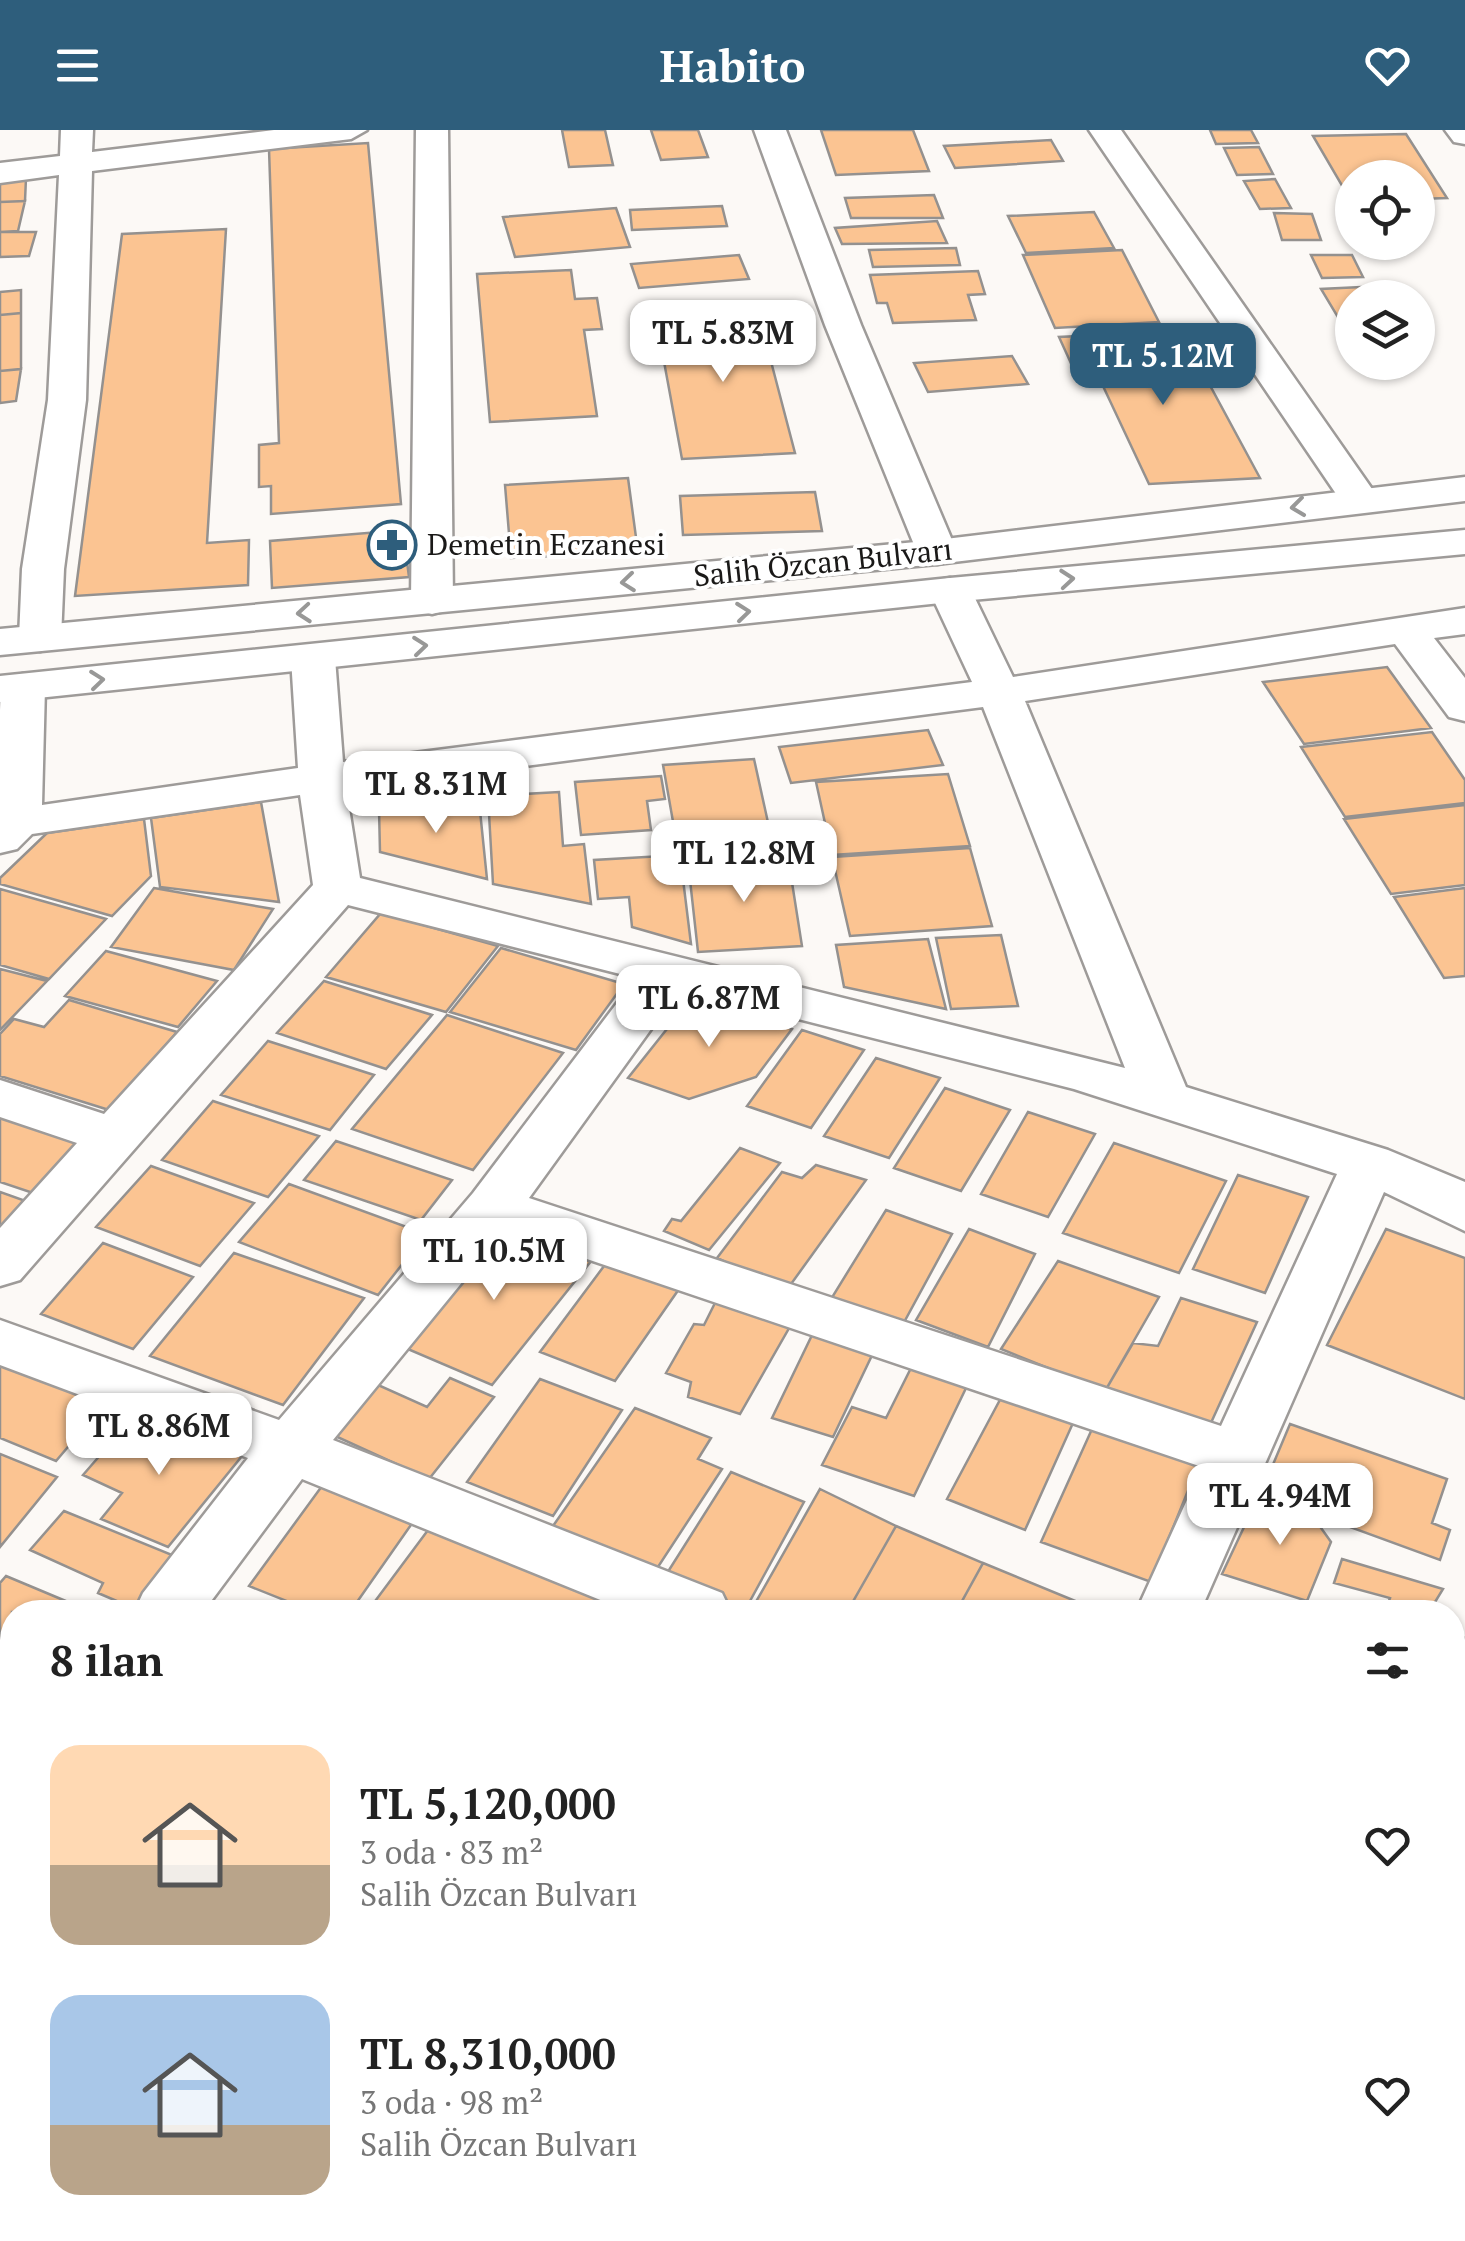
<!DOCTYPE html>
<html lang="tr">
<meta charset="utf-8">
<style>
body{margin:0;font-family:"PT Serif",serif;background:#f6f6f6;color:#222;height:100vh;display:flex;flex-direction:column;font-size:38px;white-space:nowrap}
*{box-sizing:border-box;margin:0}
p{font-size:32px;color:#767676}
.icon{flex:none;width:55px;height:55px;fill:none;stroke:currentColor;stroke-width:2;stroke-linecap:round;stroke-linejoin:round}
.map{position:relative;flex:1;overflow:hidden}
.details{position:absolute;left:0px;top:1470px;width:1465px;height:642px;display:flex;flex-direction:column;background:#fff;border-radius:40px 40px 0 0;box-shadow:0 2px 8px #0004}
.details>*{flex:none}
.buttons{position:absolute;left:1335px;top:30px;display:grid;gap:20px}
.buttons a{display:grid;place-items:center;width:100px;height:100px;border-radius:50%;background:#fff;box-shadow:0 2px 8px #0004;font-size:50px}
.price{position:absolute;translate:-50% -85px;padding:0 22px;border-radius:20px;background:#fff;color:#222;font-size:32px;line-height:65px;filter:drop-shadow(0 2px 5px #0008)}
.price::after{content:'';position:absolute;left:50%;top:60px;width:30px;height:22px;margin-left:-15px;background:inherit;clip-path:polygon(0 0,100% 0,50% 100%)}
.price.on{background:#2e5e7c;color:#fff}
ul{padding:0;list-style:none}
li{display:flex;align-items:center;gap:30px;height:250px;padding:0 50px}
li span{display:grid;place-items:center;flex:none;width:280px;height:200px;border-radius:30px;color:#555}
li>.icon{margin-inline-start:auto}
span .icon{width:120px;height:120px;fill:#fffc;stroke-width:1}
li b{font-size:42px}
h2{display:flex;justify-content:space-between;align-items:center;height:120px;padding:0 50px;font-size:42px}
header{display:flex;justify-content:space-between;align-items:center;height:130px;padding:0 50px;background:#2e5e7c;color:#fff;font-size:45px;font-weight:800}
.map>svg:first-child{display:block}
.building{fill:#fbc492;stroke:#94918f;stroke-width:2.5}
.lines{fill:none;stroke-linecap:round;stroke-linejoin:round}
.street-casing{stroke:#9e9b99;stroke-width:5}
.secondary-casing{stroke:#9e9b99;stroke-width:5}
.street{fill:#fff;fill-rule:evenodd}
.secondary{fill:#fff;fill-rule:evenodd}
.oneway{stroke:#989897}
.labels{text-anchor:middle;stroke-width:8;stroke-linejoin:round;paint-order:stroke}
.far-poi-label{font-size:30px;fill:#1a1918;stroke:#fff;text-anchor:start}
.far-street-label{font-size:30px;fill:#1a1918;stroke:#fff}
</style>
<header><svg class="icon" aria-label="menu" viewBox="0 0 24 24"><path d="M4 6h16M4 12h16M4 18h16"/></svg>Habito<svg class="icon" aria-label="heart" viewBox="0 0 24 24"><path d="M12 20l-8-8c-3-5 5-10 8-4 3-6 11-1 8 4z"/></svg></header>
<div class="map">
<svg width="1465" height="2111" viewBox="0 0 1465 2111">
<rect width="100%" height="100%" fill="#fcf9f6"/>
<!-- building -->
<path class="building" d="M562 0H605L613 35 569 37Z
M651 0H698L708 27 661 30Z
M821 0H913L929 41 836 45Z
M1210 0H1251L1258 13 1216 14Z
M1406 4 1447 68 1418 69V48H1352L1351 71 1313 6Z
M1051 10 1063 31 955 38 944 16Z
M368 13 401 374 271 384V356L259 357V315L279 313 269 19Z
M1259 17 1273 44 1237 45 1224 18Z
M26 48 25 71 0 72V51Z
M1275 49 1291 78 1260 79 1244 51Z
M934 65 943 88H851L845 68Z
M25 71 18 101 0 102V72Z
M722 76 727 96 632 100 630 80Z
M616 78 630 117 515 127 503 87Z
M1094 82 1114 118 1026 123 1008 86Z
M1274 83 1312 84 1321 110H1282Z
M937 91 947 113 842 114 835 98Z
M226 99 207 413 249 410 248 455 75 466 122 104Z
M0 102H36L29 126 0 127Z
M956 118 960 135 873 137 869 120Z
M1122 120 1159 192 1055 198 1023 125Z
M739 125 749 149 639 158 631 134Z
M1311 125H1352L1363 147 1322 148Z
M571 140 575 169 597 168 602 199 584 200 597 286 490 292 477 144Z
M978 141 985 164 968 165 976 190 893 193 887 173H877L870 145Z
M1361 157 1368 168H1352V193L1342 194 1321 159Z
M21 160V183L0 185V162Z
M757 178 795 323 682 329 655 183Z
M21 183V239L0 241V185Z
M1163 202 1180 235 1200 237 1260 348 1149 354 1095 239 1074 240 1059 207Z
M1012 226 1028 254 928 262 914 233Z
M21 239 16 271 0 273V241Z
M628 348 638 422 511 428 505 355Z
M815 362 822 401 683 405 680 366Z
M403 400 409 447 272 458 270 411Z
M1387 537 1431 598 1304 614 1263 552Z
M928 600 943 635 791 653 779 617Z
M1432 602 1465 650V673L1345 687 1301 617Z
M754 629 769 697 675 703 663 635Z
M948 644 970 716 832 725 816 652Z
M661 646 665 669 647 671 651 700 581 705 575 652Z
M559 662 563 716 584 714 591 774 493 754 488 666Z
M479 671 487 749 380 722 379 679Z
M261 672 279 772 160 757 151 688Z
M1465 675V755L1391 764 1344 689Z
M144 689 151 746 112 786 0 754V748L47 703Z
M970 718 992 796 850 806 832 727Z
M680 725 691 814 632 797 629 767 598 769 594 730Z
M788 727 802 816 698 822 688 732Z
M154 758 273 779 234 840 111 817Z
M1465 758V846L1444 848 1394 767Z
M0 759 106 789 49 849 0 835Z
M381 783 498 816 446 882 326 847Z
M1001 805 1018 876 951 879 936 808Z
M928 809 946 879 844 857 836 815Z
M501 818 624 854 576 920 450 882Z
M106 821 217 851 178 897 65 866Z
M0 839 47 851 0 900Z
M324 851 432 885 386 939 277 903Z
M694 865 792 899 756 947 689 969 628 948Z
M69 870 177 902 109 980 0 946V904L14 889 44 897Z
M447 885 563 923 473 1040 352 999Z
M802 900 864 920 811 998 747 976Z
M268 911 374 945 330 1000 221 965Z
M876 928 940 948 889 1028 824 1006Z
M945 958 1010 980 961 1061 894 1038Z
M213 971 319 1006 268 1067 162 1030Z
M1028 982 1095 1004 1048 1087 981 1064Z
M0 987 93 1018 48 1068 0 1052Z
M336 1011 452 1050 421 1090 304 1050Z
M1114 1013 1226 1051 1179 1143 1063 1103Z
M740 1018 780 1033 709 1120 664 1101 672 1089 681 1091Z
M816 1035 866 1050 786 1161 717 1128 782 1042 802 1048Z
M151 1036 254 1073 200 1136 96 1097Z
M1238 1045 1308 1067 1265 1163 1193 1139Z
M289 1054 426 1104 378 1165 239 1112Z
M0 1062 34 1074 0 1110Z
M886 1080 952 1104 902 1196 831 1169Z
M499 1092 592 1130 492 1255 396 1214Z
M969 1099 1035 1124 988 1217 916 1190Z
M1386 1099 1465 1128V1269L1327 1215Z
M103 1113 193 1147 133 1219 41 1184Z
M234 1123 364 1168 283 1275 150 1226Z
M1058 1131 1159 1167 1105 1261 1001 1219Z
M607 1132 679 1159 615 1251 540 1222Z
M720 1163 796 1186 740 1284 688 1267 691 1252 666 1243 694 1194 704 1195Z
M1181 1168 1257 1192 1210 1295 1105 1261 1133 1213 1158 1216Z
M814 1201 875 1219 833 1307 772 1288Z
M0 1222 111 1266 56 1331 0 1308Z
M911 1238 967 1256 914 1366 822 1335 852 1277 886 1288Z
M450 1248 494 1267 429 1349 333 1305 376 1254 427 1277Z
M540 1249 622 1280 553 1386 467 1352Z
M1002 1266 1073 1293 1025 1400 947 1369Z
M635 1278 711 1308 698 1329 722 1339 656 1440 553 1396Z
M135 1285 242 1326 168 1417 101 1389 122 1363 83 1345Z
M1290 1294 1447 1349 1432 1393 1450 1400 1440 1430 1331 1390 1339 1370 1269 1344Z
M1092 1299 1198 1336 1151 1452 1041 1412Z
M0 1324 57 1347 0 1417Z
M731 1342 804 1372 744 1482 664 1448Z
M322 1356 413 1392 350 1482H314L249 1456Z
M820 1359 896 1396 847 1482H785L757 1470Z
M1260 1363 1304 1374 1331 1412 1307 1471 1222 1444Z
M64 1381 177 1427 140 1481 98 1463 103 1453 30 1420Z
M437 1388 637 1474 632 1482H367Z
M896 1396 983 1433 956 1482H847Z
M1342 1429 1443 1459 1429 1482H1385L1390 1468 1334 1453Z
M983 1433 1102 1482H956Z
M6 1446 92 1482H12V1550L0 1545V1453Z
M1463 1507 1465 1508V1624L1452 1618V1535Z
M0 1584 12 1590V1645L0 1661Z
M1452 1629 1465 1634V1752L1452 1747Z
M1452 1802 1465 1806V1893L1452 1888Z
M0 1830 12 1836V1892L0 1886Z
M0 1896 12 1902V2000L0 2019Z
M1452 1956 1465 1957V2037L1452 2027Z
M12 2050V2100H159L152 2111H0V2067Z
M1452 2052 1465 2057V2111H1351L1323 2100H1452Z
M171 2100H286L280 2111H164Z
M296 2100H386L379 2111H290Z
M574 2100H884L878 2111H568Z
M1027 2100H1187L1210 2111H1023Z"/>
<g class="lines">
<!-- street casing -->
<g class="street-casing">
<path id="street" d="M61 0H93L92 22 274 0H367L351 9 92 41 86 270 64 439 61 508 55 517 40 521 25 517 19 508 22 439 48 270 59 45 0 53V33L60 26Z
M416 0H448L453 471 447 480 432 484 417 480 411 471Z
M754 0H786L861 195 957 422 951 431 937 434 923 431 917 422 825 195Z
M1089 0H1121L1379 369 1373 377H1345Z
M1445 0H1465V14L1454 12Z
M950 448 965 451 971 460 1013 547 1465 478V504L1434 508 1465 548V591L1449 587 1395 514 1025 571 1186 957 1388 1020 1465 1052V1101L1384 1062 1200 1482H1136L1202 1337 504 1101 333 1310 722 1463 731 1482H630L302 1349 203 1482H134L143 1463 248 1328 0 1235V1190L279 1290 473 1063 636 848 348 775 20 1150 0 1156V1098L77 1013 0 987V950L104 984 313 755 300 665 32 704 17 719 0 723V580L1 557 8 548 23 544 38 548 45 557 42 675 298 638 291 528 298 519 313 515 328 519 335 528 343 632 972 552 929 460 935 451ZM983 577 1125 938 360 748 346 659ZM680 859 1074 959 1337 1044 1221 1296 529 1068Z
M12 1653V1726L0 1731V1658Z
M1452 1744 1465 1748V1814L1452 1809Z
M894 2100H972L968 2111H890Z"/>
</g>
<!-- secondary casing -->
<g class="secondary-casing">
<path id="secondary" d="M1465 347V371L937 434 0 525V499L937 410Z
M1465 400V424L950 472 0 572V546L950 448Z"/>
</g>
<!-- street -->
<use href="#street" class="street"/>
<!-- secondary -->
<use href="#secondary" class="secondary"/>
</g>
<!-- one-way arrows -->
<defs><path id="oneway-chevron" d="M-2-3.5L2.5 0L-2 3.5" fill="none" stroke-width="1.6" stroke-linecap="round" stroke-linejoin="round" transform="scale(2.5)"/></defs>
<g class="oneway">
<use href="#oneway-chevron" transform="translate(1298 377) rotate(173)"/>
<use href="#oneway-chevron" transform="translate(1067 449) rotate(-5)"/>
<use href="#oneway-chevron" transform="translate(628 452) rotate(174)"/>
<use href="#oneway-chevron" transform="translate(743 482) rotate(-6)"/>
<use href="#oneway-chevron" transform="translate(304 483) rotate(175)"/>
<use href="#oneway-chevron" transform="translate(420 516) rotate(-6)"/>
<use href="#oneway-chevron" transform="translate(97 550) rotate(-6)"/>
</g>
<!-- icons -->
<defs>
<g id="pharmacy-ring" transform="scale(2.5)"><circle r="9.5" fill="#fff" stroke="#2e5e7c" stroke-width="1.5"/><path d="M-2-6h4v4h4v4h-4v4h-4v-4h-4v-4h4Z" fill="#2e5e7c"/></g>
</defs>
<g fill-rule="evenodd">
<use href="#pharmacy-ring" x="392" y="415"/>
</g>
<g class="labels">
<!-- far-poi labels -->
<g class="far-poi-label">
<text x="427" y="425">Demetin Eczanesi</text>
</g>
<!-- far-street labels -->
<g class="far-street-label">
<text transform="translate(823 433) rotate(-6)" y="10">Salih Özcan Bulvarı</text>
</g>
</g>
</svg>
<div class="buttons">
<a><svg class="icon" aria-label="locate" viewBox="0 0 24 24"><circle cx="12" cy="12" r="6"/><path d="M12 2v4M12 18v4M2 12h4M18 12h4"/></svg></a>
<a><svg class="icon" aria-label="layers" viewBox="0 0 24 24"><path d="M12 4l9 5-9 5-9-5zM3 14l9 5 9-5"/></svg></a>
</div>
<b class="price" style="left:723px;top:255px">TL 5.83M</b>
<b class="price on" style="left:1163px;top:278px">TL 5.12M</b>
<b class="price" style="left:436px;top:706px">TL 8.31M</b>
<b class="price" style="left:744px;top:775px">TL 12.8M</b>
<b class="price" style="left:709px;top:920px">TL 6.87M</b>
<b class="price" style="left:494px;top:1173px">TL 10.5M</b>
<b class="price" style="left:159px;top:1348px">TL 8.86M</b>
<b class="price" style="left:1280px;top:1418px">TL 4.94M</b>
<section class="details">
<h2>8 ilan<svg class="icon" aria-label="filters" viewBox="0 0 24 24"><path d="M4 7h16M4 17h16"/><circle cx="9" cy="7" r="2"/><circle cx="15" cy="17" r="2"/></svg></h2>
<ul>
<li><span style="background:linear-gradient(#ffd9b3 60%,#b9a48a 0)"><svg class="icon" aria-label="home" viewBox="0 0 24 24"><path d="M3 11l9-7 9 7M6 9v11h12V9"/></svg></span><div><b>TL 5,120,000</b><p>3 oda · 83 m²</p><p>Salih Özcan Bulvarı</p></div><svg class="icon" aria-label="heart" viewBox="0 0 24 24"><path d="M12 20l-8-8c-3-5 5-10 8-4 3-6 11-1 8 4z"/></svg></li>
<li><span style="background:linear-gradient(#a9c7e8 65%,#b9a48a 0)"><svg class="icon" aria-label="home" viewBox="0 0 24 24"><path d="M3 11l9-7 9 7M6 9v11h12V9"/></svg></span><div><b>TL 8,310,000</b><p>3 oda · 98 m²</p><p>Salih Özcan Bulvarı</p></div><svg class="icon" aria-label="heart" viewBox="0 0 24 24"><path d="M12 20l-8-8c-3-5 5-10 8-4 3-6 11-1 8 4z"/></svg></li>
</ul>
</section>
</div>
